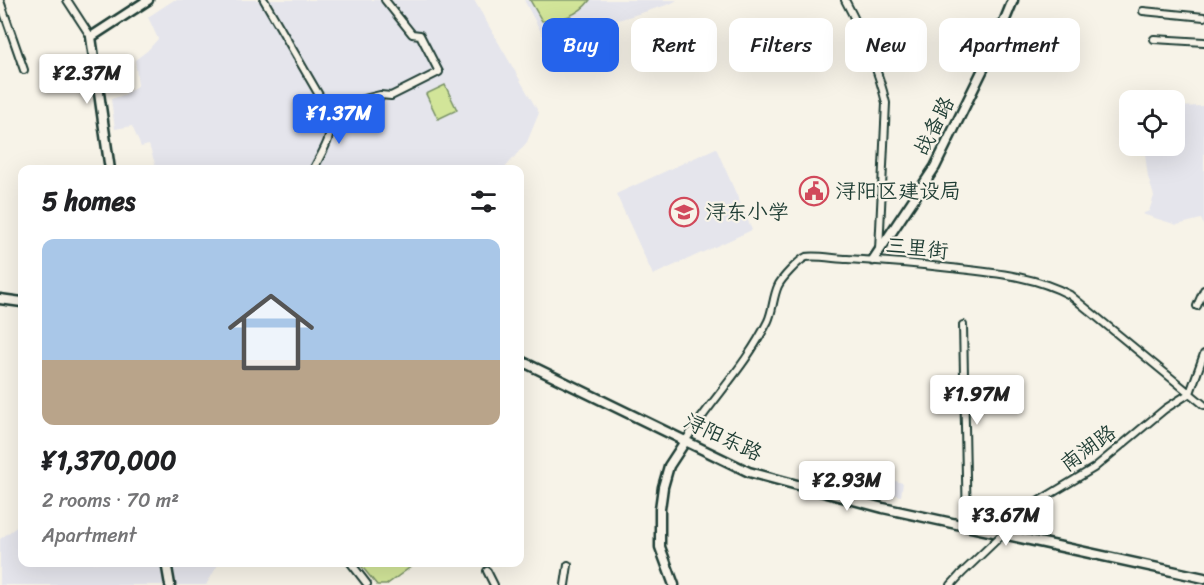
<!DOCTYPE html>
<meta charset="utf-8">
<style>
body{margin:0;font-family:Sriracha,"LXGW WenKai TC",sans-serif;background:#f6f6f6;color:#202124;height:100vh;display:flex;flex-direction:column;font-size:22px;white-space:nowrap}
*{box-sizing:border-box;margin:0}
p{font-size:20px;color:#757577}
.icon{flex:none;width:33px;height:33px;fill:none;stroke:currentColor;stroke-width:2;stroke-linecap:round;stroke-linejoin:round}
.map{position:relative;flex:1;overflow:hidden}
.sheet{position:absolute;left:18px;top:165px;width:506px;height:402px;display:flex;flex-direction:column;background:#fff;border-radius:12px;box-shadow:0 6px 24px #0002}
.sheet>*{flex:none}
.guide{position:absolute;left:542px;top:18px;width:570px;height:54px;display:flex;gap:12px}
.tools{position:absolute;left:1119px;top:90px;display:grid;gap:12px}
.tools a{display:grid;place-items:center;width:66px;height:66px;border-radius:12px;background:#fff;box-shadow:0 6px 24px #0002;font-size:30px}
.price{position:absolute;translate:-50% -51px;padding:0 14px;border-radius:6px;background:#fff;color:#222;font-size:20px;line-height:39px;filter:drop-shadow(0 2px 3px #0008)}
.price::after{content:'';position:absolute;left:50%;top:36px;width:18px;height:14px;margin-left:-9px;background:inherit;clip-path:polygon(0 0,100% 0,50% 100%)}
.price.current{background:#2563eb;color:#fff}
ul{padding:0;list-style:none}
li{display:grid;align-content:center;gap:12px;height:318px;padding:0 24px}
li span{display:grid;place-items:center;height:186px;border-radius:12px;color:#555}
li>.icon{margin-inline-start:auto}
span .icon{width:108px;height:108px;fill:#fffc;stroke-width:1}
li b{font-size:26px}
h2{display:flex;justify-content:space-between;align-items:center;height:72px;padding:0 24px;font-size:26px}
.pill{padding:0 21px;border-radius:12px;background:#fff;box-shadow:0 6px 24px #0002;font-size:21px;line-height:54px}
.pill.current{background:#2563eb;color:#fff}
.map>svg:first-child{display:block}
.built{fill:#e5e5ec}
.green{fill:#d2e599;stroke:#789166;stroke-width:1.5}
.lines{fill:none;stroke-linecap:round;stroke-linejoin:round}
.street-casing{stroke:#1f3d34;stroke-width:10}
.secondary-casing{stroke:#1f3d34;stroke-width:13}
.street{stroke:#f7f3e8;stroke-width:6}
.secondary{stroke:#f7f3e8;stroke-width:8}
.street-bridge-casing{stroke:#1f3d34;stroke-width:10;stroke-linecap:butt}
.street-bridge{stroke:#f7f3e8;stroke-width:6}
.labels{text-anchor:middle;stroke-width:4.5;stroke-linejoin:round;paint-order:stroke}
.street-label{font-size:21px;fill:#1f3d34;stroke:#f7f3e8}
.poi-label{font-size:21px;fill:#1f3d34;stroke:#f7f3e8;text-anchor:start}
</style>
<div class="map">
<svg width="1204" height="585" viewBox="0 0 1204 585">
<rect width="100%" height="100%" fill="#f7f3e8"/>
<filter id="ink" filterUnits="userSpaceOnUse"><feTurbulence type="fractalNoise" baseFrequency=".0167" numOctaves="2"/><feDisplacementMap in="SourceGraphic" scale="12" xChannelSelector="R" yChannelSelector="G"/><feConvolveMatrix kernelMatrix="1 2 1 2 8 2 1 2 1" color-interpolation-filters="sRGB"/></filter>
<g filter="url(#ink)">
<!-- built -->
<path class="built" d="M174 0H474L539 113 527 142 504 169 157 170 149 145 141 147 132 126 115 129 111 99 124 95 138 85 135 60 147 51 158 39 148 17Z
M524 0H677L670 4 612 22 550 49Z
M1204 106V225L1201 219 1177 225 1142 214 1149 211 1154 196 1148 177 1144 146H1174L1175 107Z
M716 148 752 230 653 275 616 194Z
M850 470 903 483 901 496 846 484Z
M22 523V562L163 563 167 585H0V539Z
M173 563V562L219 563 206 585H176Z"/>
<!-- green -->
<path class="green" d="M530 0H590C578 16 561 20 542 21Z
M445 85 457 110 438 119 426 94Z
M359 563H416L386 585H377Z"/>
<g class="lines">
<!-- street casing -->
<g class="street-casing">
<path id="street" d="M67 0 91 37
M264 0 330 114C334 137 323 150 313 170
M845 0C862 32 878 68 886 103L879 250
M0 1 24 70
M1143 11 1204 17
M1154 39 1204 42
M330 114 353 102 368 98 380 95 391 96 439 72 420 35 412 34 385 0
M1197 306 1204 290
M963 325 967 527
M686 440C712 399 746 366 768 321 773 310 773 297 778 286 781 279 799 260 806 257 815 255 838 259 847 259 882 261 917 264 951 268 993 273 1032 275 1070 295L1204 405
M1034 504 1094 468 1165 409 1190 393 1204 354
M350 562 367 584
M487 571 494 585
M565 585 568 565
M951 585 961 574"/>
</g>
<!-- secondary casing -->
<g class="secondary-casing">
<path id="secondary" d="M110 170 91 37 148 0
M873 260 935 167 993 49 1013 0
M0 299 22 302
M519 360 749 472 883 508 1204 578
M166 562 170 585
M674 585 660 547V509L663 487 669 466 686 440"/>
</g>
<!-- street -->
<use href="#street" class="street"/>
<!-- secondary -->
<use href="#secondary" class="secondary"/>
<!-- street-bridge casing -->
<g class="street-bridge-casing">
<path id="street-bridge" d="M961 574 1034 504"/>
</g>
<!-- street-bridge -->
<use href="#street-bridge" class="street-bridge"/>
</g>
</g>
<!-- icons -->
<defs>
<g id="civic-ring" transform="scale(1.5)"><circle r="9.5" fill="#f7f3e8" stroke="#d1495b" stroke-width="1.5"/><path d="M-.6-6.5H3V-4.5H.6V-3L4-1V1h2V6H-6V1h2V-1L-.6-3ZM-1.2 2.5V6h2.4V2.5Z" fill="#d1495b"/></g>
<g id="school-ring" transform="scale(1.5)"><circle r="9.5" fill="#f7f3e8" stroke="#d1495b" stroke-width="1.5"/><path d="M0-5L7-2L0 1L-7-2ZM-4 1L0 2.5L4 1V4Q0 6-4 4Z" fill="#d1495b"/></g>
</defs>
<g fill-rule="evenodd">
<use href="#civic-ring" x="814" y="191"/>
<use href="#school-ring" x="684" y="212"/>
</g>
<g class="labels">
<!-- street labels -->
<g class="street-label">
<text transform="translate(934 126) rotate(-63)" y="7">战备路</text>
<text transform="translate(917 248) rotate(6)" y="7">三里街</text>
<text transform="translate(723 437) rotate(25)" y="7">浔阳东路</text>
<text transform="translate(1088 448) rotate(-36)" y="7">南湖路</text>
</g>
<!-- poi labels -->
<g class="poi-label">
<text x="835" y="198">浔阳区建设局</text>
<text x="705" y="219">浔东小学</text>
</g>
</g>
</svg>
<div class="tools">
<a><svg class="icon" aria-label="locate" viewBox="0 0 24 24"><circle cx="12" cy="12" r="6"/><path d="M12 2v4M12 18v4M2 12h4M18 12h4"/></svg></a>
</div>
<b class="price" style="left:87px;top:105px">¥2.37M</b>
<b class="price current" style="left:339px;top:145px">¥1.37M</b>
<b class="price" style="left:977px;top:426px">¥1.97M</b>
<b class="price" style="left:847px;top:512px">¥2.93M</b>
<b class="price" style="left:1006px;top:547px">¥3.67M</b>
<div class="guide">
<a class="pill current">Buy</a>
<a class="pill">Rent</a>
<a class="pill">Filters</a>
<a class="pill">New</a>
<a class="pill">Apartment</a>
</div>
<section class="sheet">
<h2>5 homes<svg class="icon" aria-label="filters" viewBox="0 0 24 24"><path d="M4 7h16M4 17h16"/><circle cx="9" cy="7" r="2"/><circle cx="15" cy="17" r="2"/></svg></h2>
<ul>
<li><span style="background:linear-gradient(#a9c7e8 65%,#b9a48a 0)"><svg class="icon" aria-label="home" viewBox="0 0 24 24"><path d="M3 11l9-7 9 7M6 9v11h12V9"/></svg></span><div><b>¥1,370,000</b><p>2 rooms · 70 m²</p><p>Apartment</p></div></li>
</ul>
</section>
</div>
